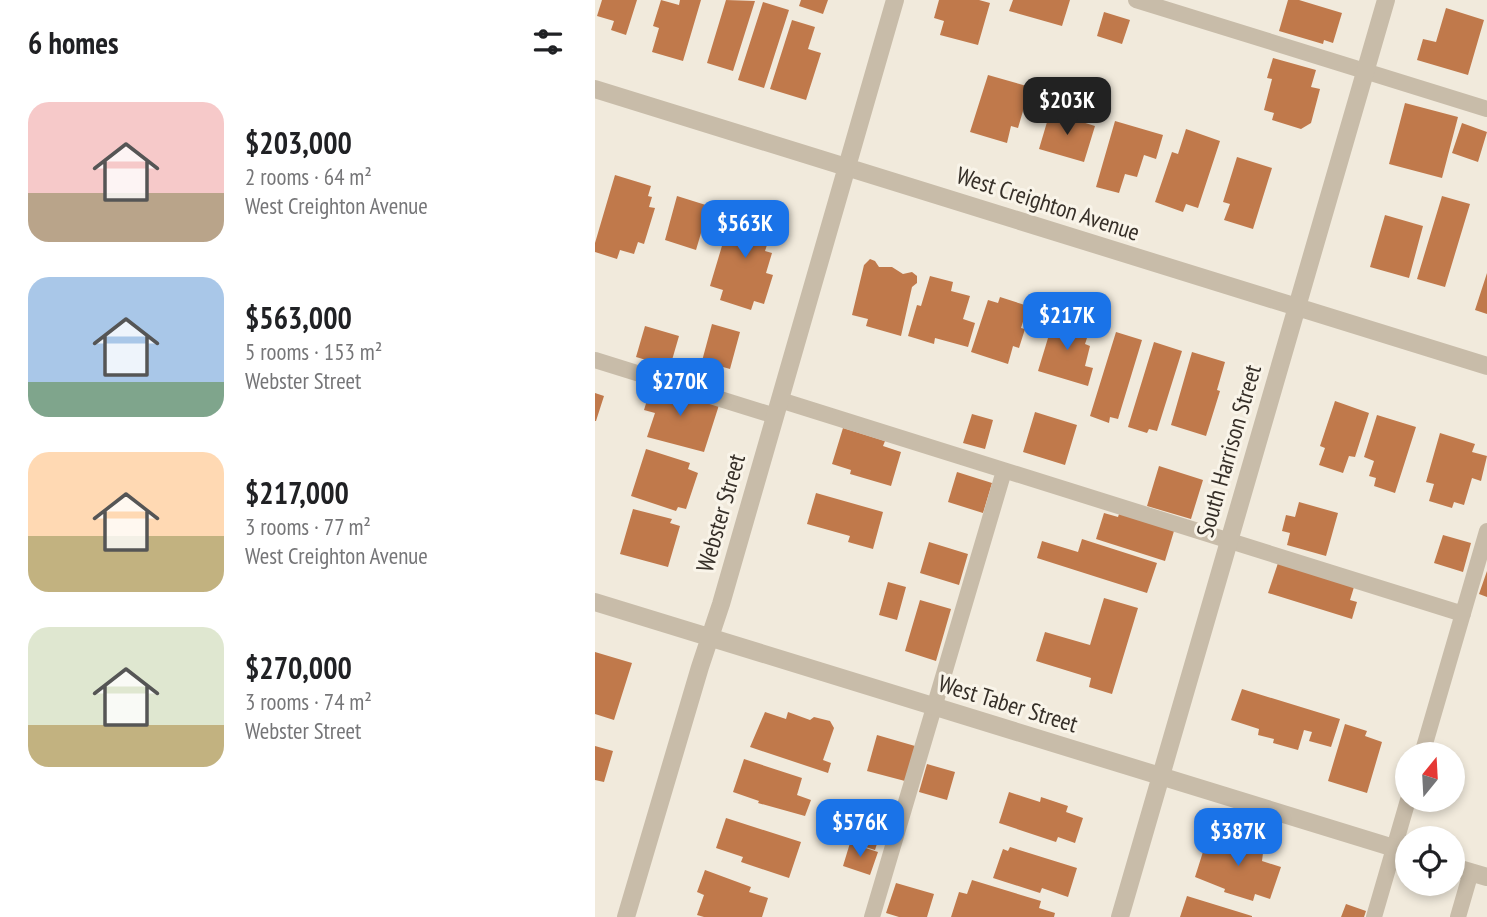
<!DOCTYPE html>
<meta charset="utf-8">
<style>
body{margin:0;font-family:"PT Sans Narrow",sans-serif;background:#f2f2f2;color:#202124;height:100vh;display:flex;flex-direction:column;font-size:26px;white-space:nowrap}
*{box-sizing:border-box;margin:0}
p{font-size:23px;color:#757577}
.icon{flex:none;width:38px;height:38px;fill:none;stroke:currentColor;stroke-width:2;stroke-linecap:round;stroke-linejoin:round}
.map{position:relative;flex:1;overflow:hidden}
.side{display:flex;flex-direction:column;background:#fff;width:595px}
.side>*{flex:none}
.needle{width:46px;rotate:18deg}
.fabs{position:absolute;left:800px;top:742px;display:grid;gap:14px}
.fabs a{display:grid;place-items:center;width:70px;height:70px;border-radius:50%;background:#fff;box-shadow:0 4px 10px #0003;font-size:35px}
.price{position:absolute;translate:-50% -60px;padding:0 16px;border-radius:14px;background:#1a73e8;color:#fff;font-size:23px;line-height:46px;filter:drop-shadow(0 2px 4px #0008)}
.price::after{content:'';position:absolute;left:50%;top:42px;width:21px;height:16px;margin-left:-10px;background:inherit;clip-path:polygon(0 0,100% 0,50% 100%)}
.price.current{background:#222;color:#fff}
ul{padding:0;list-style:none}
li{display:flex;align-items:center;gap:21px;height:175px;padding:0 28px}
li span{display:grid;place-items:center;flex:none;width:196px;height:140px;border-radius:21px;color:#555}
li>.icon{margin-inline-start:auto}
span .icon{width:84px;height:84px;fill:#fffc;stroke-width:1}
li b{font-size:30px}
h2{display:flex;justify-content:space-between;align-items:center;height:84px;padding:0 28px;font-size:30px}
main{display:flex;flex:1;min-height:0}
.map>svg:first-child{display:block}
.building{fill:#c0794b}
.lines{fill:none;stroke-linecap:round;stroke-linejoin:round}
.service{stroke:#c8bca9;stroke-width:16}
.minor{stroke:#c8bca9;stroke-width:18}
.labels{text-anchor:middle;stroke-width:6;stroke-linejoin:round;paint-order:stroke}
.street-label{font-size:24px;fill:#362f28;stroke:#f9f4e9}
</style>
<main>
<section class="side">
<h2>6 homes<svg class="icon" aria-label="filters" viewBox="0 0 24 24"><path d="M4 7h16M4 17h16"/><circle cx="9" cy="7" r="2"/><circle cx="15" cy="17" r="2"/></svg></h2>
<ul>
<li><span style="background:linear-gradient(#f6c9c9 65%,#b9a48a 0)"><svg class="icon" aria-label="home" viewBox="0 0 24 24"><path d="M3 11l9-7 9 7M6 9v11h12V9"/></svg></span><div><b>$203,000</b><p>2 rooms · 64 m²</p><p>West Creighton Avenue</p></div></li>
<li><span style="background:linear-gradient(#a9c7e8 75%,#7fa58c 0)"><svg class="icon" aria-label="home" viewBox="0 0 24 24"><path d="M3 11l9-7 9 7M6 9v11h12V9"/></svg></span><div><b>$563,000</b><p>5 rooms · 153 m²</p><p>Webster Street</p></div></li>
<li><span style="background:linear-gradient(#ffd9b3 60%,#c2b280 0)"><svg class="icon" aria-label="home" viewBox="0 0 24 24"><path d="M3 11l9-7 9 7M6 9v11h12V9"/></svg></span><div><b>$217,000</b><p>3 rooms · 77 m²</p><p>West Creighton Avenue</p></div></li>
<li><span style="background:linear-gradient(#dfe7d0 70%,#c2b280 0)"><svg class="icon" aria-label="home" viewBox="0 0 24 24"><path d="M3 11l9-7 9 7M6 9v11h12V9"/></svg></span><div><b>$270,000</b><p>3 rooms · 74 m²</p><p>Webster Street</p></div></li>
</ul>
</section>
<div class="map">
<svg width="892" height="917" viewBox="0 0 892 917">
<rect width="100%" height="100%" fill="#f1eadc"/>
<!-- building -->
<path class="building" d="M7 0H42L31 35 16 30 19 21 2 16Z
M66 0 84 5 85 0H106L88 61 57 52 64 28 58 26Z
M131 0 160 1 138 71 112 63Z
M206 0H233L228 14 204 6Z
M344 0H384L395 3 383 45 345 35 349 21 339 18Z
M418 0H475L467 26 414 11Z
M693 0H704L747 13 738 43 729 40 728 44 684 31Z
M168 2 194 10 169 88 143 80Z
M851 8 889 20 873 75 822 60 828 39 841 42Z
M509 12 535 20 527 44 502 36Z
M197 20 220 27 213 49 226 53 211 100 175 89Z
M678 58 721 70 716 87 725 89 716 123 706 129 677 120 679 113 669 110 677 79 672 78Z
M393 75 435 87 423 128 416 126 412 143 375 132Z
M810 103 863 117 847 178 794 164Z
M455 112 500 126 489 162 444 149Z
M520 121 568 135 561 159 549 155 542 177 530 174 524 193 501 187Z
M867 123 892 132 883 162 857 153Z
M591 129 625 141 603 208 591 204 588 212 560 202 577 152 583 154Z
M642 157 677 168 658 229 629 220 635 204 628 202Z
M20 175 56 186 53 196 57 197 54 207 60 208 49 244 43 242 39 254 25 250 22 259 0 252V243Z
M82 196 114 206 101 250 70 240Z
M847 196 875 204 850 287 822 279Z
M138 209 166 218 174 214 183 221 180 231 175 236 170 251 177 253 171 273 178 275 169 304 159 301 156 310 125 300 128 290 115 286Z
M790 215 828 226 814 278 775 267Z
M275 259 280 261 284 267H297L308 274 317 272 322 276V283L317 287 306 336 271 326 273 319 257 315 269 265Z
M892 273V314L880 310Z
M335 276 358 282 356 291 375 296 368 319 380 323 373 347 340 338 339 344 313 336 322 305 326 306Z
M405 297 433 306 426 328 430 329 424 348 418 346 413 364 376 352 393 300 403 303Z
M460 315 496 326 490 344 495 346 490 366 498 368 493 386 443 371Z
M117 324 145 332 135 369 107 361Z
M50 326 84 336 75 367 41 357Z
M521 332 547 340 523 419 515 417 514 423 495 416Z
M559 342 587 351 562 431 554 429 552 433 533 427Z
M597 352 630 362 622 390 625 391 611 436 576 425Z
M57 384 124 405 109 452 52 437 60 413 49 410Z
M0 393 9 396 1 421H0Z
M740 401 774 413 760 457 754 456 748 473 724 465 730 448 725 446Z
M440 412 482 425 470 465 428 452Z
M377 414 398 420 390 449 368 443Z
M782 415 821 427 800 493 779 486 781 478 774 476 779 461 769 457Z
M248 428 290 441 288 446 306 452 296 486 255 474 256 470 237 464Z
M845 433 880 444 877 452 892 456 886 481 877 478 869 505 859 502 857 508 834 501 839 484 831 482Z
M51 449 95 463 93 469 103 473 91 509 83 507 81 511 36 496Z
M564 466 608 480 596 519 552 506Z
M362 472 397 483 388 513 353 502Z
M221 493 288 512 278 549 253 542 255 536 212 524Z
M704 502 743 513 731 556 692 545 695 533 687 531 691 515 700 517Z
M38 509 77 519 75 523 85 526 73 567 25 554Z
M525 511 579 531 570 561 501 539 509 513 523 517Z
M848 535 876 543 868 572 839 563Z
M487 539 562 563 552 593 442 558 447 541 483 552Z
M334 542 373 554 364 585 325 573Z
M683 563 759 587 755 600 762 602 757 619 673 593Z
M892 571V597L884 594Z
M293 582 311 587 302 620 284 615Z
M509 598 543 608 517 694 494 687 496 678 441 661 450 632 495 645Z
M325 600 356 609 341 661 310 651Z
M0 652 37 663 19 720 0 714Z
M647 689 745 719 736 747 714 741 717 732 709 730 703 750 678 743 679 739 663 735 664 729 636 720Z
M170 712 191 719 193 712 215 720 219 717 235 721 239 728 228 760 236 763 233 773 155 747Z
M750 724 772 731 770 736 787 742 772 793 733 781Z
M282 735 320 746 310 781 272 771Z
M0 746 18 751 9 782 0 780Z
M149 759 207 778 202 795 216 800 210 816 163 803 164 801 138 792Z
M332 764 360 772 352 800 324 792Z
M414 792 445 802 446 797 473 806 471 812 488 818 480 843 463 837 461 842 404 823Z
M265 801 293 810 280 850 252 841Z
M131 818 206 842 194 878 146 862 148 857 121 848Z
M613 836 640 844 642 837 669 845 667 861 686 867 675 899 660 894 658 901 629 892 630 889 600 877Z
M255 843 283 852 275 875 248 866Z
M415 847 482 868 473 897 447 888 445 893 398 878 408 849 413 851Z
M110 870 156 887 154 892 173 898 167 917H109L102 915 109 895 102 892Z
M377 880 446 901 444 908 460 913 459 917H356L364 892 372 894Z
M301 883 339 894 332 917H304L291 913Z
M592 896 657 916V917H585Z
M751 904 771 911 769 917H746Z"/>
<g class="lines">
<!-- service -->
<path class="service" d="M541 0 892 109
M0 360 180 416
M185 400 868 614
M827 754 892 531
M277 917 409 471
M779 917 813 800
M863 917 876 872"/>
<!-- minor -->
<path class="minor" d="M0 89 892 366
M0 602 812 852
M858 867 892 877
M31 917 105 667 126 604 300 0
M525 917 791 0"/>
</g>
<g class="labels">
<!-- street labels -->
<g class="street-label">
<text transform="translate(453 204) rotate(18)" y="8">West Creighton Avenue</text>
<text transform="translate(634 451) rotate(-74)" y="8">South Harrison Street</text>
<text transform="translate(126 513) rotate(-74)" y="8">Webster Street</text>
<text transform="translate(413 704) rotate(17)" y="8">West Taber Street</text>
</g>
</g>
</svg>
<div class="fabs">
<a><svg class="needle" viewBox="-14 -14 28 28"><path d="M0-13l5 13h-10z" fill="#e53935"/><path d="M0 13l5-13h-10z" fill="#757577"/></svg></a>
<a><svg class="icon" aria-label="locate" viewBox="0 0 24 24"><circle cx="12" cy="12" r="6"/><path d="M12 2v4M12 18v4M2 12h4M18 12h4"/></svg></a>
</div>
<b class="price current" style="left:472px;top:137px">$203K</b>
<b class="price" style="left:150px;top:260px">$563K</b>
<b class="price" style="left:472px;top:352px">$217K</b>
<b class="price" style="left:85px;top:418px">$270K</b>
<b class="price" style="left:265px;top:859px">$576K</b>
<b class="price" style="left:643px;top:868px">$387K</b>
</div>
</main>
